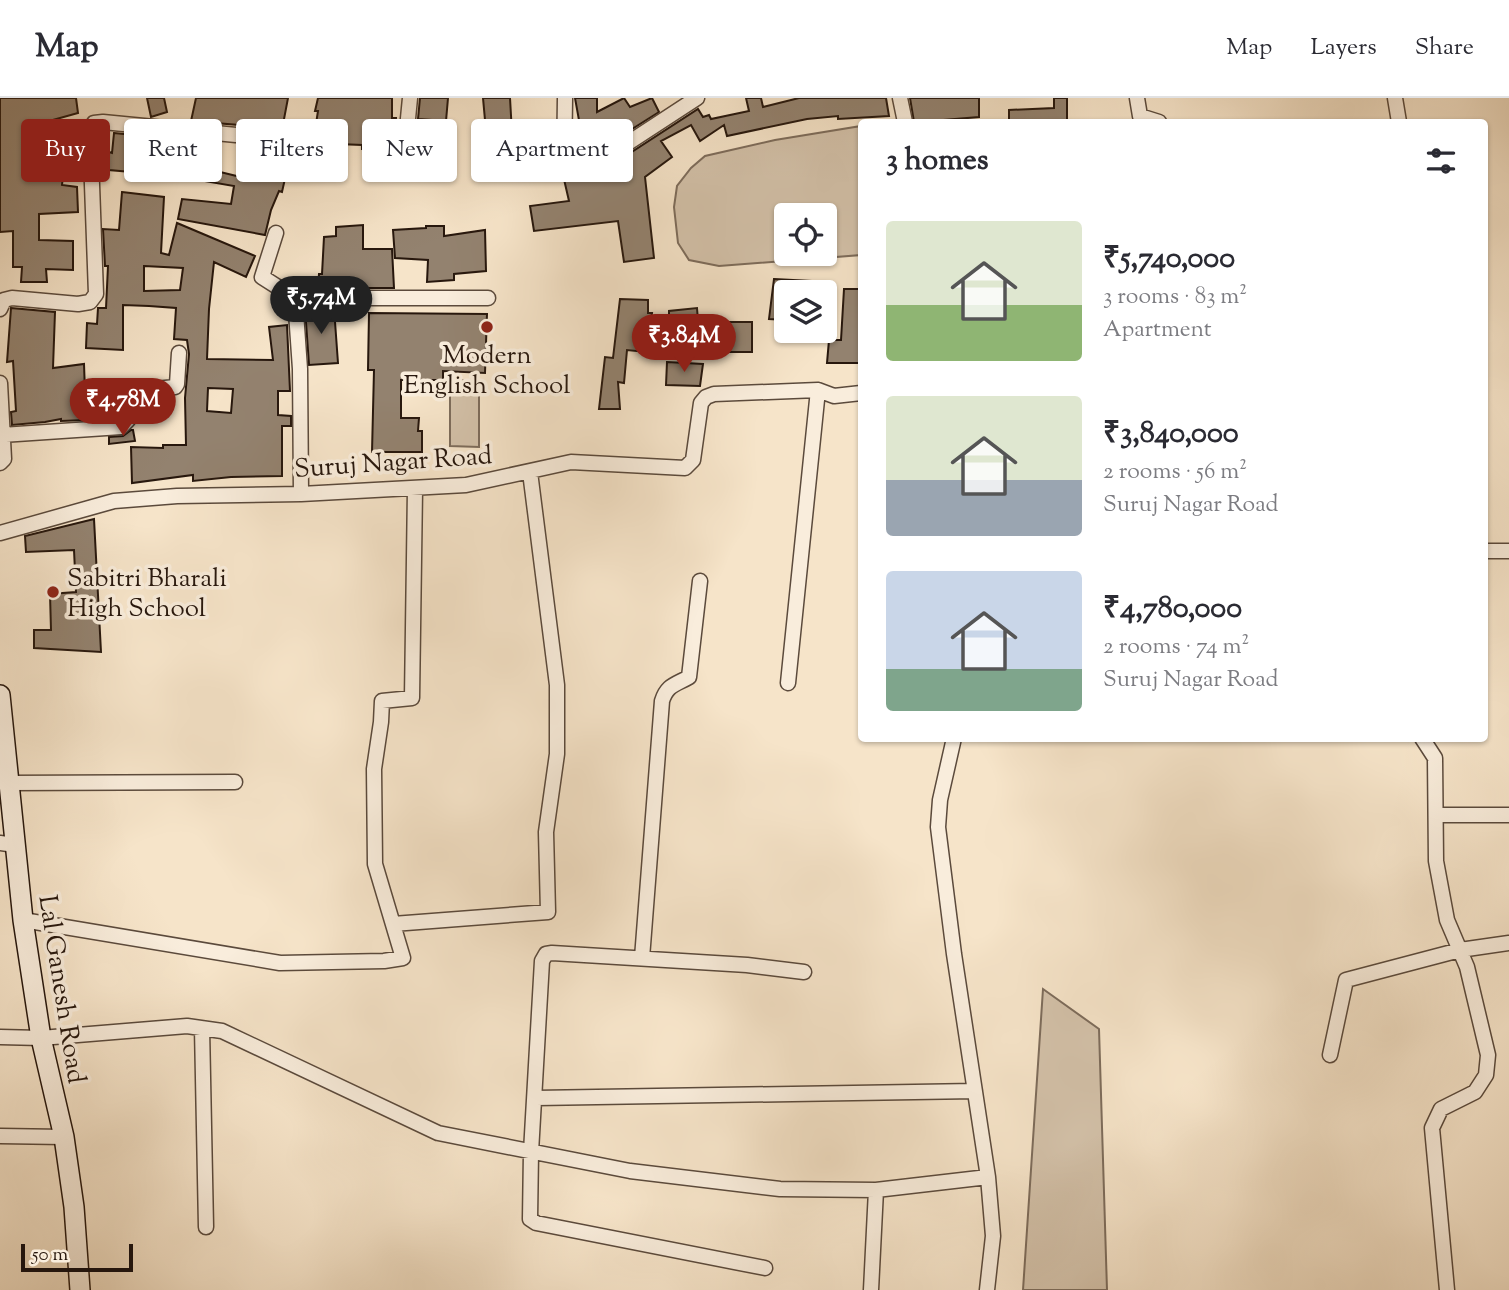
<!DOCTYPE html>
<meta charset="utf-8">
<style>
body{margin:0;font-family:"Sorts Mill Goudy",serif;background:#f7f7f7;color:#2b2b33;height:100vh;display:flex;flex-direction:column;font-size:26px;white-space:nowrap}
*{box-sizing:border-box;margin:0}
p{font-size:23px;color:#7c7c81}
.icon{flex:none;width:38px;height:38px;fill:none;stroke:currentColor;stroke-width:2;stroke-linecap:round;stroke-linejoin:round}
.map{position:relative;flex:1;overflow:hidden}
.side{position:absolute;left:858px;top:21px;width:630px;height:623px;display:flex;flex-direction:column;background:#fff;border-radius:7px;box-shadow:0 2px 5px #0004}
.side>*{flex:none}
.guide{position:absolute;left:21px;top:21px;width:665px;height:63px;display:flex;gap:14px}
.buttons{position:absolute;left:774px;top:105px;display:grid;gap:14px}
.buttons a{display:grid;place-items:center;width:63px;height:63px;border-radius:7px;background:#fff;box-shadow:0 2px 5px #0004;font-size:35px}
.scale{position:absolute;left:21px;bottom:18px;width:112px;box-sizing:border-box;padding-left:7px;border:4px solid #27170d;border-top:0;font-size:19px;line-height:24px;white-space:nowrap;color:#27170d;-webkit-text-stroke:5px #f9eddc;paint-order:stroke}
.price{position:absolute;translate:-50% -60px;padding:0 16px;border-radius:24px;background:#8f2418;color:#fff;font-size:23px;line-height:46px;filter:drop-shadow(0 2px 4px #0008)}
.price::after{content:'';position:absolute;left:50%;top:42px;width:21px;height:16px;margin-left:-10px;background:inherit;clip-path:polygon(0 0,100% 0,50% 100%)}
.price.on{background:#222;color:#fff}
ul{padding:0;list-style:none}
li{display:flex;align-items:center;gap:21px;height:175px;padding:0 28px}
li span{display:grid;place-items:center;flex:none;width:196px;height:140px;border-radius:7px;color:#555}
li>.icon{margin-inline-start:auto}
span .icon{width:84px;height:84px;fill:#fffc;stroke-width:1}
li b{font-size:30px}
h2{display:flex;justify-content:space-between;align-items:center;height:84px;padding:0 28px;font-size:30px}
.tag{padding:0 24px;border-radius:7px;background:#fff;box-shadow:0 2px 5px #0004;font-size:24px;line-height:63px}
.tag.on{background:#8f2418;color:#fff}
header{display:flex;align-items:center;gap:42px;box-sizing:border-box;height:98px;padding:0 35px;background:#fff;border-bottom:2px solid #e1e1e2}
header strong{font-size:33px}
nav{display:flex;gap:38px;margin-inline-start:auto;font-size:24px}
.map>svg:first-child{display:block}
.green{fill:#d3c1a9;stroke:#7d6c5b;stroke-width:2;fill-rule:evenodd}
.building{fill:#93826f;stroke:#27170d;stroke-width:2;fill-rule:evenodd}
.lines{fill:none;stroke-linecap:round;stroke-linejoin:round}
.minor-casing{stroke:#5b4a3c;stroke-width:17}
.secondary-casing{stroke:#27170d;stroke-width:22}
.minor{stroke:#f9eddc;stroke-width:14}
.secondary{stroke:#f9eddc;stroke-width:19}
.poi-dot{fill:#8f2418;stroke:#f9eddc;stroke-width:2.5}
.labels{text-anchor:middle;stroke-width:7;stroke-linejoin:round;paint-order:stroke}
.poi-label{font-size:26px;fill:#27170d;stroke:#f9eddc}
.street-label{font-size:26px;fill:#27170d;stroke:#f9eddc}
</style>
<header>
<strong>Map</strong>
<nav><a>Map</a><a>Layers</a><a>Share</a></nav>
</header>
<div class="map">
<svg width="1509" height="1192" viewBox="0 0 1509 1192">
<rect width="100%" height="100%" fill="#f6e4c9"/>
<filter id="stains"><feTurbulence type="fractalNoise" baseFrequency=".00286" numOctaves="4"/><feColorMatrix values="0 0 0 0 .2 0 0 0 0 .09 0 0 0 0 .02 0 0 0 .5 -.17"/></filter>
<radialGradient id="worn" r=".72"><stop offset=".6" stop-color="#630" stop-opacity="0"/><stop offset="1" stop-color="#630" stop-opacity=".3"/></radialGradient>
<!-- green -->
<path class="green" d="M861 28V157L719 168 689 162 678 145 674 109 677 88 691 70 705 58 775 42ZM824 117V156H786V117Z
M450 282 479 283V349L450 348Z
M1043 891 1099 931 1107 1192H1023Z"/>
<!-- building -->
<path class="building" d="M0 0H76L78 15 42 25 80 27 81 31 82 70 64 69 62 87 77 89 78 114 39 116V142L73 143V172L46 171 47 184H21L22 169H13V133L0 134Z
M147 0H164L167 14 151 19Z
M196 0H288L277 58 282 59V67H288L282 94 279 93 271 112 265 137 178 121 182 101 231 106 234 88 187 80 191 64 182 63 186 42 220 45 216 73 253 82 262 35 251 31V28L191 23Z
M318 0H392V20H396L394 53 362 51V47L313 45 318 13H315Z
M420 0H448L446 23 418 21Z
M483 0H510L512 35 528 33 529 40 552 41 551 66H531V62L489 66Z
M575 0H597V14L624 0 630 9 652 0 659 14 621 38 584 50Z
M746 0H761L763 9 799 0H886L889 18 838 21V18L807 21 727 38 724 27 700 43 691 27 661 43 672 59 645 79 654 160 624 164 618 123 534 133 530 108 569 103 563 77 630 55 698 11 703 19 709 17 711 21 749 13Z
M910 0H979V19L944 22V24H914Z
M1054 0H1067V24H1009V12L1054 10Z
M114 35 174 41 179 62 166 60 165 77 109 72V54L112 55Z
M122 94 164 99 161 155 169 157 177 125 255 158 246 179 214 164 209 211 207 261 273 262 269 229 287 227 290 293H278V317L291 318V328H282V378L231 379 193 383V377L132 385 131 349 163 350V347H186L185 300 189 256 187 242 174 241 176 210 149 208 123 207V252L86 250 87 225 97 226 98 210H106L108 168H105L103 131 119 132ZM144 168 183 170 180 192 144 193ZM208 290 233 291 231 315 207 313Z
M363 127V151H392L394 190H318L319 176H322L324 139 336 138V129Z
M426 128H444V138L485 132 486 173 454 176V182L427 184 428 162 395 160 393 132 426 130Z
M774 181 811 183 810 194H786V222L769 221Z
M844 191H861V265H827L829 242H841Z
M620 201 648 202V215H652L646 254 627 252 624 285 618 284 620 311H599L605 259 613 260Z
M11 210 55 214 53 270 84 266 86 322 61 323V321L45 324 12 327 11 314 16 313 13 263 7 264Z
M305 210H334L338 265 309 267Z
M697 210 699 236 669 238V213Z
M369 215 487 216 485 275 443 273V282H401V320H419L418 333H422V354H372L374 272H368Z
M725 224H752V254H727Z
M667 264 703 266 700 288 666 287Z
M131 332H133L135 343 109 346V339L123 338Z
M94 421 101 554 34 550V532H51L50 496 76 494 74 452 26 454 25 438Z"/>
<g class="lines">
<!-- minor casing -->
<g class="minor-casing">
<path id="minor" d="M565 0 564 67 625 47 697 0
M900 0 905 24
M1137 0 1140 18 1159 24
M1395 0 1399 24
M403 56 405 51 410 0
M276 135 262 179 295 200
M0 211 4 202 12 200 78 206 90 204 96 196 90 32 94 25 103 24 236 37
M0 285 4 361 0 365
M2 337 121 329 128 322 131 296 136 293 175 289 177 286 179 255
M301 396 300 271 295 200H488
M0 435 114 403 177 398 301 396 466 387 571 364 685 370 693 362 701 305 706 299 714 296 818 292 834 298 861 295
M1484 453H1509
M788 585 818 292
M954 640 940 702 938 729 954 856 988 1079 993 1138 987 1192
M1422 640 1435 660 1436 763 1447 822 1467 869 1488 957 1486 977 1475 994 1441 1011 1432 1030 1447 1192
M9 685 235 684
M1436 717H1509
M0 745 15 747
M23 822 280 865 384 863 403 860 375 766 374 671 381 624 382 603 412 600 415 391
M393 826 548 814 546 734 557 656V587L530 374
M642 860 662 603C667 587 675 587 689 579L700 483
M202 930 206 1129
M0 939 41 940 187 928 222 933 438 1035 630 1073 780 1091 876 1092 988 1079
M1330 957 1346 882 1460 852 1509 845
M536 1000 975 993
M0 1038 64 1039
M765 1170 536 1125 530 1121 531 1054 542 863 546 856 552 855 747 867 804 874
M871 1192 876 1092"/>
</g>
<!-- secondary casing -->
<g class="secondary-casing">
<path id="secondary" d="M0 597 23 822 41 940 64 1039 74 1109 80 1192"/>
</g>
<!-- minor -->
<use href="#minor" class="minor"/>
<!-- secondary -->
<use href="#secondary" class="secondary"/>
</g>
<!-- markers -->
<g class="poi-dot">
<circle cx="487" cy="229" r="7"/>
<circle cx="53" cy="494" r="7"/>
</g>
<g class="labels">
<!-- poi labels -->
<g class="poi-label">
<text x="487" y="265">Modern<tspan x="487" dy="30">English School</tspan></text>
<text x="67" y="488" text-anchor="start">Sabitri Bharali<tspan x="67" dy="30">High School</tspan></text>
</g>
<!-- street labels -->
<g class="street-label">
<text transform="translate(393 363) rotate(-4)" y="9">Suruj Nagar Road</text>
<text transform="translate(63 891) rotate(81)" y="9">Lal Ganesh Road</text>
</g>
</g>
<rect width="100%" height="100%" filter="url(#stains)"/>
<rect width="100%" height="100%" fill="url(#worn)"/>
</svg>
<div class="buttons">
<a><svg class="icon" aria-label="locate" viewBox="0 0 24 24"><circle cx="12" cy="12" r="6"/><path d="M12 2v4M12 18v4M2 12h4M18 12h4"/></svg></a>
<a><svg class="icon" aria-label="layers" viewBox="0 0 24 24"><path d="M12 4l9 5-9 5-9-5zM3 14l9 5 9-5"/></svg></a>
</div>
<div class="scale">50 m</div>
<b class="price on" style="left:321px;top:238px">₹5.74M</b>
<b class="price" style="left:684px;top:276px">₹3.84M</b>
<b class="price" style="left:123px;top:340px">₹4.78M</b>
<div class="guide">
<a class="tag on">Buy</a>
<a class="tag">Rent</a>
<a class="tag">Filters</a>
<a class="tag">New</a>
<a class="tag">Apartment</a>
</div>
<section class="side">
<h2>3 homes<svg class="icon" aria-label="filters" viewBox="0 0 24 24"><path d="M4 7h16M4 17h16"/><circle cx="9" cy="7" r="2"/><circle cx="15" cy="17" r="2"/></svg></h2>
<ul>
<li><span style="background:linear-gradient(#dfe7d0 60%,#8fb573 0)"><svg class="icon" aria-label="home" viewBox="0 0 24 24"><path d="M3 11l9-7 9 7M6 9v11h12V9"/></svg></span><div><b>₹5,740,000</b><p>3 rooms · 83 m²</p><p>Apartment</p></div></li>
<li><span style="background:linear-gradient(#dfe7d0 60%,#9aa5b1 0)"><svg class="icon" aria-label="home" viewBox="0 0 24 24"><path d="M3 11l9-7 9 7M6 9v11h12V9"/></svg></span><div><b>₹3,840,000</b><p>2 rooms · 56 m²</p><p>Suruj Nagar Road</p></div></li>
<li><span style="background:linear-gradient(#c9d6e8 70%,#7fa58c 0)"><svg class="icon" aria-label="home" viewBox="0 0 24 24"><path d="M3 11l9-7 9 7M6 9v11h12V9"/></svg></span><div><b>₹4,780,000</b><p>2 rooms · 74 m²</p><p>Suruj Nagar Road</p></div></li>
</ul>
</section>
</div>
